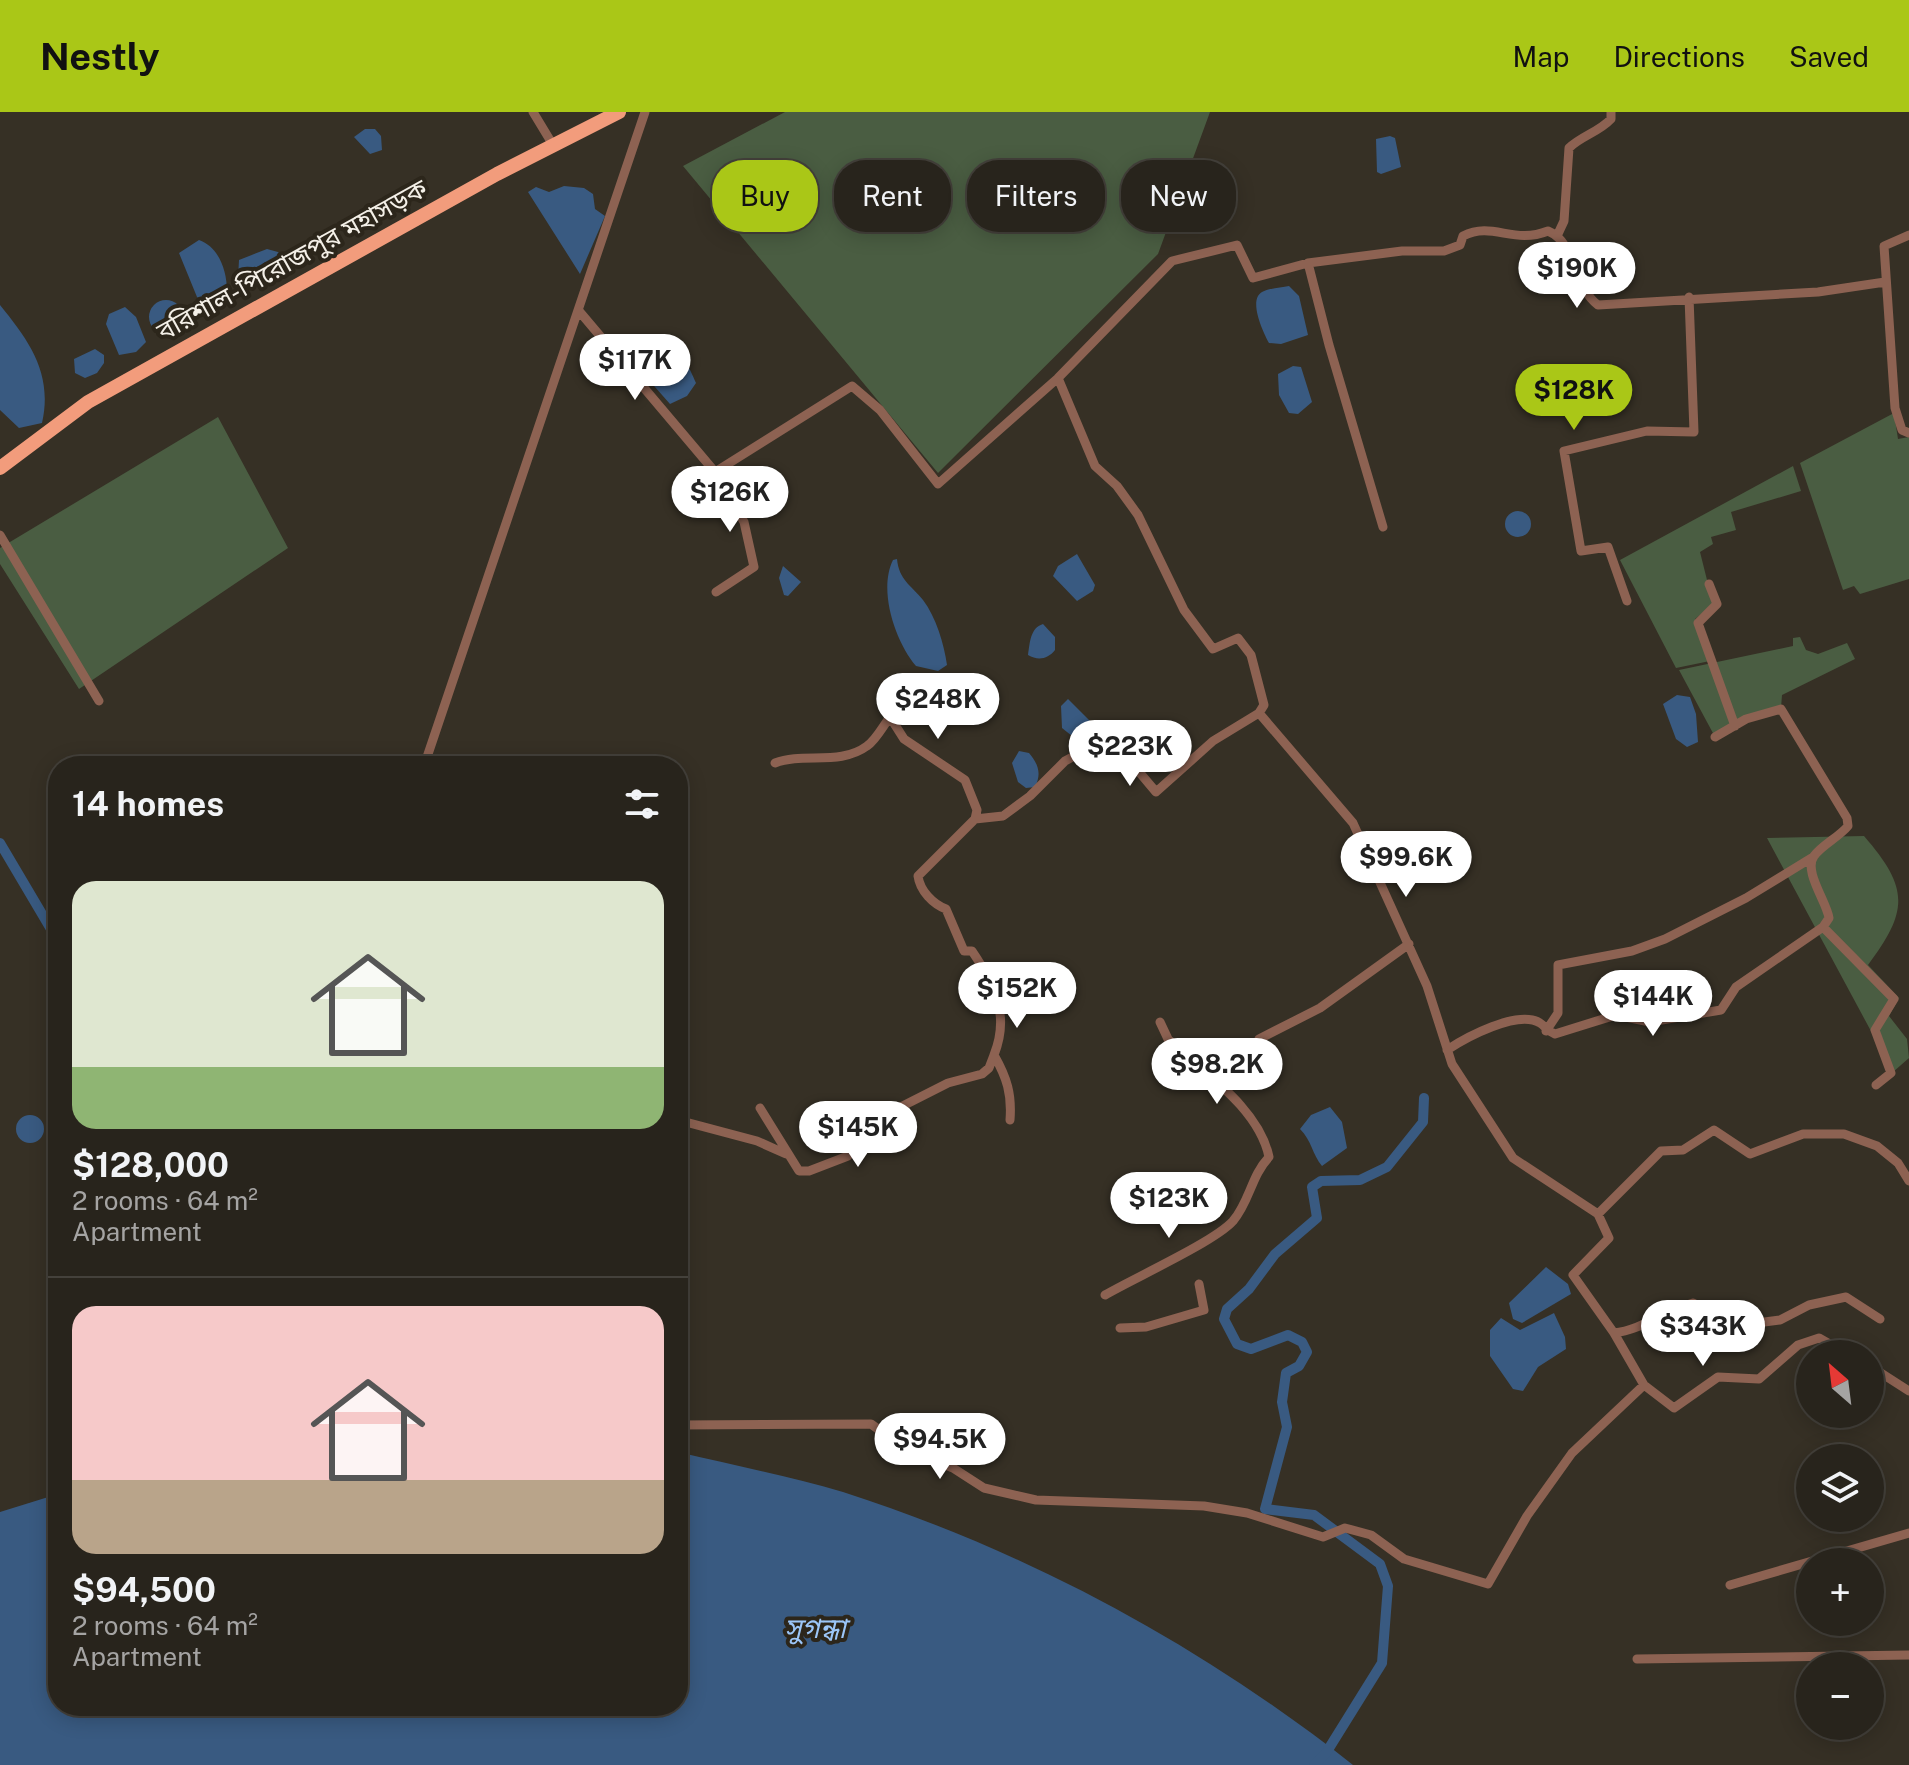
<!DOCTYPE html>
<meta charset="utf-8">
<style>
body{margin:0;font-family:"Public Sans","Noto Sans Bengali",sans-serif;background:#302c25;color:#f1f3f6;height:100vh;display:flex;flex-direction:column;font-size:30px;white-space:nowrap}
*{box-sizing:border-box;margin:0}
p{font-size:26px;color:#a5a4a3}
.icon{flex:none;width:44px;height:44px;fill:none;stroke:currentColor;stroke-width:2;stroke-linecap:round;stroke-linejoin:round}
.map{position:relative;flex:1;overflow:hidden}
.details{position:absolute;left:48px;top:644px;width:640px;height:960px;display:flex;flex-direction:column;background:#28241c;border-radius:32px;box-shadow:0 4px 20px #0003,0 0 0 2px #44413b}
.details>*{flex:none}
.guide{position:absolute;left:712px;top:48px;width:760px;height:72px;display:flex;gap:16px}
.needle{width:52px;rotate:332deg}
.controls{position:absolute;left:1796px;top:1228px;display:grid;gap:16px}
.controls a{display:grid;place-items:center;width:88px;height:88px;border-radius:50%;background:#28241c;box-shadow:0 4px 20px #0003,0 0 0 2px #44413b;font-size:40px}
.price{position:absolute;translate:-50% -68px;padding:0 18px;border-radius:28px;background:#fff;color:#222;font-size:26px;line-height:52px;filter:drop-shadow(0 2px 4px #0008)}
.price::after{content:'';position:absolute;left:50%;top:48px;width:24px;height:18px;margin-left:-12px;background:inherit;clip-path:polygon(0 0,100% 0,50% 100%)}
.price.on{background:#aac717;color:#111}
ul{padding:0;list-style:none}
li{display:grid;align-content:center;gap:16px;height:424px;padding:0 24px}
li+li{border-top:2px solid #44413b}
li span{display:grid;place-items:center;height:248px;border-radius:24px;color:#555}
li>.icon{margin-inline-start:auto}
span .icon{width:144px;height:144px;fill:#fffc;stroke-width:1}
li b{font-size:34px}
h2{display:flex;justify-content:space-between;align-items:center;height:96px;padding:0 24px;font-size:34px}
.tag{padding:0 28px;border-radius:32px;background:#28241c;box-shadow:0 4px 20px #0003,0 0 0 2px #44413b;font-size:28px;line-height:72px}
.tag.on{background:#aac717;color:#111}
header{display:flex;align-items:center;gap:48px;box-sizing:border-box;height:112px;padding:0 40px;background:#aac717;color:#111}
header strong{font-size:38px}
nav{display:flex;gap:44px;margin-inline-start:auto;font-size:28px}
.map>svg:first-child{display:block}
.green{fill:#4a5d42}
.water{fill:#395a81}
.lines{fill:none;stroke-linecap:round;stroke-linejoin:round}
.canal{stroke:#395a81;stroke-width:10}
.minor{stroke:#8d6252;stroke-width:9}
.trunk{stroke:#f29c7c;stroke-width:14}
.labels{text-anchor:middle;stroke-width:8;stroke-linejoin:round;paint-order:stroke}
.street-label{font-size:26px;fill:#f4f0e8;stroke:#2c261b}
.water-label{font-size:28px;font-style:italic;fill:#9cc6f8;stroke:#2c261b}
</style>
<header>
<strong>Nestly</strong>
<nav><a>Map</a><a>Directions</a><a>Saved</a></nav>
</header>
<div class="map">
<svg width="1909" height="1653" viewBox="0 0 1909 1653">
<rect width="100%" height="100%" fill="#363025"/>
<!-- green -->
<path class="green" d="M785 0H1210L1158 142 938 361 683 54Z
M1894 301 1898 327 1909 325V467L1860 482 1854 474 1843 478 1800 351Z
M218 305 288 436 79 577 0 452V436Z
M1793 354 1801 379 1731 400 1736 418 1711 425 1713 432 1700 440 1713 492 1695 507 1710 549 1676 556 1620 448Z
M1800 525 1806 538 1818 542 1847 531 1855 547 1782 583 1781 596 1714 623 1679 558 1793 534V526Z
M1864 724C1909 776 1909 798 1868 853L1899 886 1889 904 1907 927 1909 946 1893 960 1767 726Z"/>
<!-- water -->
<path class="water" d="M365 17H375L381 24 382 38 370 42 354 25Z
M1390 24 1395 26 1401 55 1381 62 1377 60 1376 27Z
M564 74 584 76 593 82 595 97 605 104 580 162 528 80 536 75 549 80Z
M199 128C219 135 227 159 227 179L222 187 205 191 197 185 179 141Z
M267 137 278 140 284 148V159C268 173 257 175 238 166L239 148Z
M1289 174 1299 184 1308 223 1281 232 1269 231C1263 220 1248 188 1262 180 1269 176 1281 176 1289 174Z
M149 205a17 17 0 1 1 34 0a17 17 0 1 1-34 0Z
M0 193C30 230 53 262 42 311L19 316 0 298Z
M125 195 136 205 146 230 136 240 119 243 106 212 109 202Z
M661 234C681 234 689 255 696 271L687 284 670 292 640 258 642 247Z
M95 237 104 243V251L97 261 85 266 75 261 74 247Z
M1293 254 1301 255 1312 290 1298 302 1289 301 1279 283 1278 262Z
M1505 412a13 13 0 1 1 26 0a13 13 0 1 1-26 0Z
M1077 442 1095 473 1093 479 1077 489 1053 464 1058 454Z
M897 447C899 468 911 473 923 488 936 505 944 532 947 553L938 559 916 554C895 529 878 478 893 448Z
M783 454 801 470 788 484 784 483 779 466Z
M1043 512 1055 525V538C1048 547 1038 549 1028 543 1030 531 1030 516 1043 512Z
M1677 583 1690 585 1696 602 1698 630 1687 635 1676 627 1663 592Z
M1068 587 1090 609 1091 615 1083 625 1072 624 1062 616 1061 594Z
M1019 639 1029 641C1038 652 1042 661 1035 675L1026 676 1018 670 1012 651Z
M1330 995 1342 1010 1347 1036 1322 1054C1312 1042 1312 1029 1300 1017L1311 1003Z
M16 1017a14 14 0 1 1 28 0a14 14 0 1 1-28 0Z
M1546 1155 1568 1172 1571 1182 1522 1211 1513 1207 1509 1191Z
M1554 1201 1565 1225 1566 1237 1538 1255 1523 1279 1513 1277 1490 1244V1218L1501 1206 1520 1218Z
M678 1340C732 1353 789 1364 843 1380 1027 1439 1201 1533 1353 1653H0V1400L58 1382V1594H678Z"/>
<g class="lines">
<!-- canal -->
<path class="canal" d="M0 731 58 829
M1314 1653 1326 1641 1382 1551 1388 1474 1380 1452 1314 1403 1265 1397 1287 1315 1282 1290 1286 1261 1299 1254 1307 1240 1302 1230 1288 1223 1251 1237 1237 1232 1224 1207 1227 1197 1249 1177 1275 1142 1317 1106 1312 1075 1321 1069 1360 1068 1387 1055 1423 1010 1424 986"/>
<!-- minor -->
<path class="minor" d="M533 0 553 33
M1909 123 1884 134 1895 296 1902 318 1909 321
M1557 124 1564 109 1569 36C1581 24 1599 20 1611 7V0
M1308 151 1402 139H1444L1460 133 1463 124C1493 109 1513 133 1548 119 1577 131 1574 176 1598 193L1818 180 1885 170
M579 199 715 360 744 410 754 455 716 480
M1058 266 1172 149 1237 133 1253 166 1308 151 1329 233 1383 415
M715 360 852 274 880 298 938 372 1058 266 1095 354 1117 374 1138 403 1184 498 1213 537 1238 526 1251 543 1264 593 1259 601
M0 423 99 589
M1709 472 1717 492 1698 511 1735 614
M1627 489 1608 435 1581 439 1564 339 1647 319 1694 320 1689 185
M1715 625 1746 607 1781 597 1847 706 1848 714C1839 725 1822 733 1814 744 1803 759 1827 790 1829 806L1823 815 1894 887 1875 918 1891 961 1876 973
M775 651C804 640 840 654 867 634 876 628 883 614 890 605L904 627 965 668 977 698 975 707 918 764C920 779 933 792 946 797L964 839H972C995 873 1010 903 994 943 1007 966 1012 982 1010 1008
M424 654 645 0
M975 707 1003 704 1030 684 1065 649 1093 634 1124 642 1156 680 1213 629 1259 601 1353 711 1427 874 1452 952 1513 1046 1598 1102 1661 1039 1683 1038 1714 1018 1750 1042 1803 1022H1844L1877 1034 1898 1051 1909 1069
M1546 919 1558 901V853L1632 839 1665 827 1746 786 1813 745
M1259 927 1320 896 1409 832
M1447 938C1465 926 1518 897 1540 911 1545 914 1547 919 1555 922L1616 903 1650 910 1721 898 1736 875 1823 815
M760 996 799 1059H809L848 1044 873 1009 948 971 982 962 989 956 994 943
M678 1008 757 1029 786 1042
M1598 1102 1609 1126 1573 1163 1614 1221 1644 1273
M1105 1183C1134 1166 1214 1130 1233 1109 1250 1089 1251 1064 1269 1045 1259 996 1203 960 1168 927L1160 910
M1120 1216 1146 1215 1204 1198 1199 1172
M1614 1221C1641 1218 1665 1199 1693 1191L1724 1207 1749 1212 1780 1208 1809 1193 1846 1185 1880 1207
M1870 1254 1909 1279
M678 1313 871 1312 907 1338 953 1356 984 1376 1036 1388 1204 1394 1247 1401 1323 1425 1345 1416 1371 1423 1404 1447 1488 1472 1527 1404 1572 1341 1644 1273 1674 1296 1718 1265 1759 1267 1798 1233 1819 1226 1847 1242
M1730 1473 1909 1421
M1637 1547 1909 1543"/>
<!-- trunk -->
<path class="trunk" d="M0 356 88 290 497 62 619 0"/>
</g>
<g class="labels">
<!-- street labels -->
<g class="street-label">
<text transform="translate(292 148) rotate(-29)" y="9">বরিশাল-পিরোজপুর মহাসড়ক</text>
</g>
<!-- water labels -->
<g class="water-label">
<text x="815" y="1526">সুগন্ধা</text>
</g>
</g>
</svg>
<div class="controls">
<a><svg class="needle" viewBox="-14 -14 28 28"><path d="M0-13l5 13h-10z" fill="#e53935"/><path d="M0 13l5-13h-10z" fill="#a5a4a3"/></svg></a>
<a><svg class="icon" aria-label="layers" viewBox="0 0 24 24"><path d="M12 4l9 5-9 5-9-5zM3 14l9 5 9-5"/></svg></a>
<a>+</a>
<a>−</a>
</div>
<b class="price" style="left:1577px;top:198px">$190K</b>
<b class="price" style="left:635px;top:290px">$117K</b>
<b class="price on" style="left:1574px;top:320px">$128K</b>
<b class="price" style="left:730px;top:422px">$126K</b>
<b class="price" style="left:938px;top:629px">$248K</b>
<b class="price" style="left:1130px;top:676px">$223K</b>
<b class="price" style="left:1406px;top:787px">$99.6K</b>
<b class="price" style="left:1017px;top:918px">$152K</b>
<b class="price" style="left:1653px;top:926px">$144K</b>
<b class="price" style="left:1217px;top:994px">$98.2K</b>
<b class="price" style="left:858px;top:1057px">$145K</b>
<b class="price" style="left:1169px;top:1128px">$123K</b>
<b class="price" style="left:1703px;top:1256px">$343K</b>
<b class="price" style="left:940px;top:1369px">$94.5K</b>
<div class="guide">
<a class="tag on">Buy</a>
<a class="tag">Rent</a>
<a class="tag">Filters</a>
<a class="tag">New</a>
</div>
<section class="details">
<h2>14 homes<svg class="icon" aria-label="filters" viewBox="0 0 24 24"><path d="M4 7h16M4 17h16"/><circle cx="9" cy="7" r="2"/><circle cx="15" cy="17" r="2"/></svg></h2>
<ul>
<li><span style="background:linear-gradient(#dfe7d0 75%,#8fb573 0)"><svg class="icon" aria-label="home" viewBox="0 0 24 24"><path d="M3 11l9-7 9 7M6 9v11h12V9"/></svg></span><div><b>$128,000</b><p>2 rooms · 64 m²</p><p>Apartment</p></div></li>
<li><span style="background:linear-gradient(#f6c9c9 70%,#b9a48a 0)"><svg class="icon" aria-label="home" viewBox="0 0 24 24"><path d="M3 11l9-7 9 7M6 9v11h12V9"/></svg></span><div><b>$94,500</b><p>2 rooms · 64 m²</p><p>Apartment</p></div></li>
</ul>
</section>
</div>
